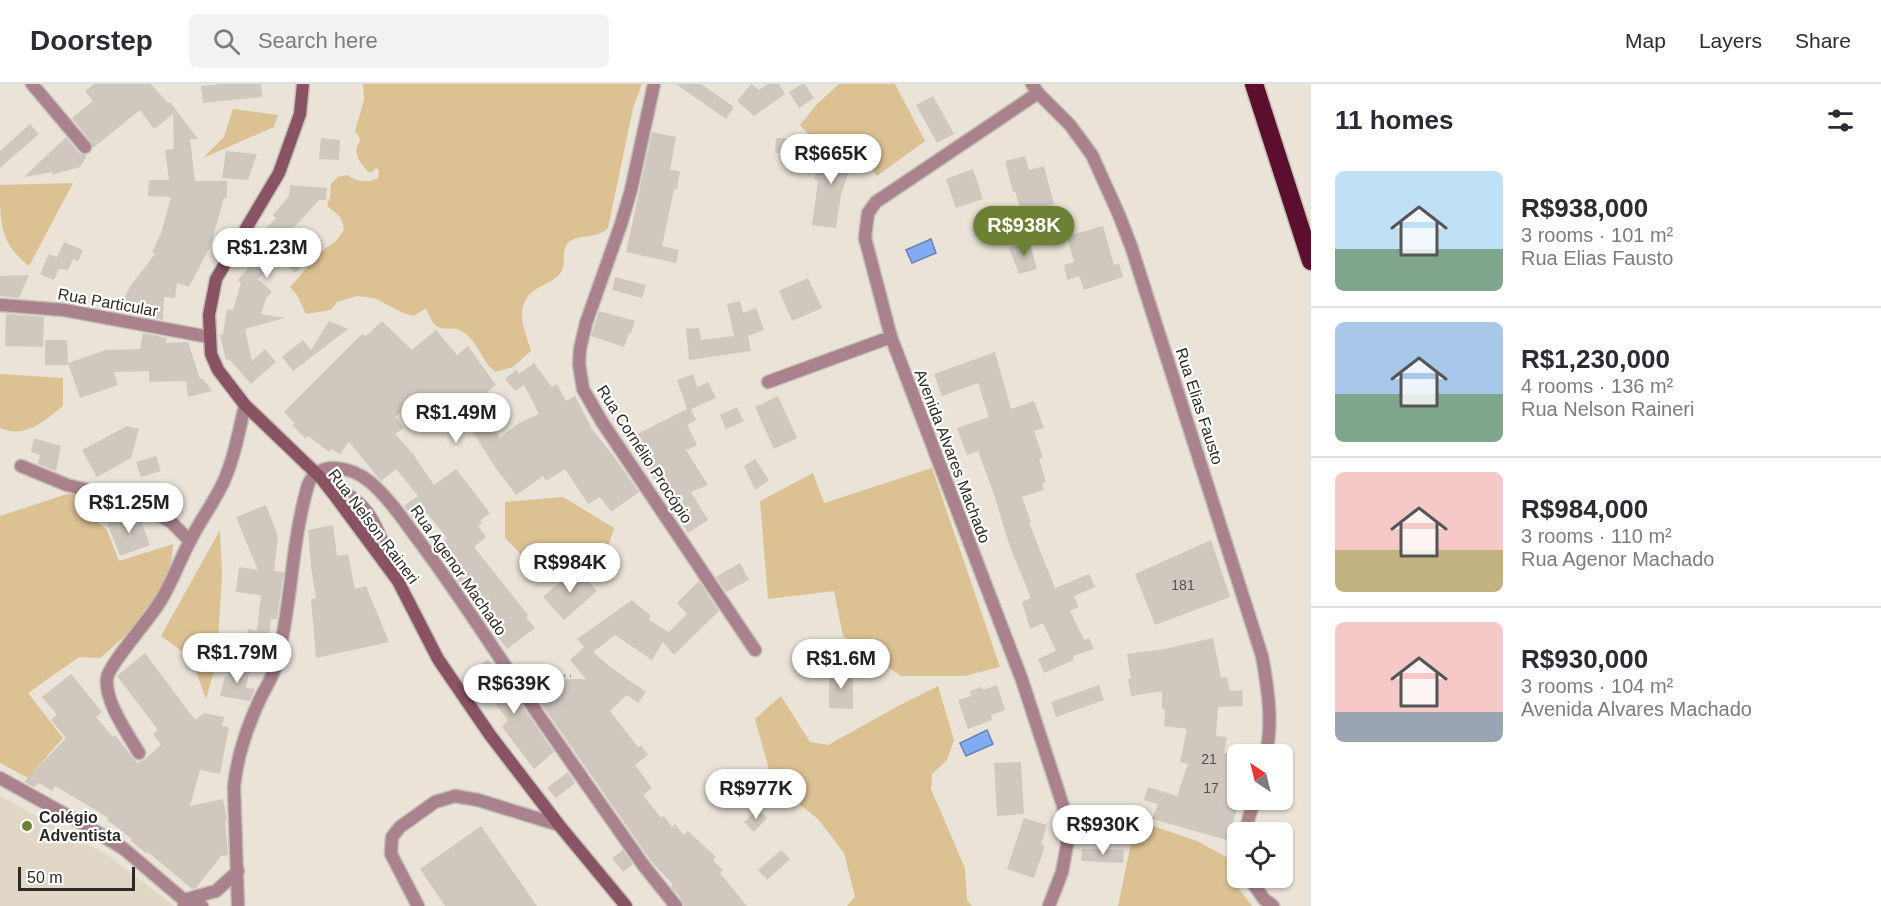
<!DOCTYPE html>
<meta charset="utf-8">
<style>
body{margin:0;font-family:Arial,sans-serif;background:#f2f2f3;color:#2b2b33;height:100vh;display:flex;flex-direction:column;font-size:22px;white-space:nowrap}
*{box-sizing:border-box;margin:0}
p{font-size:20px;color:#7c7c81}
.icon{flex:none;width:33px;height:33px;fill:none;stroke:currentColor;stroke-width:2;stroke-linecap:round;stroke-linejoin:round}
.map{position:relative;flex:1;overflow:hidden}
.panel{display:flex;flex-direction:column;background:#fff;width:570px}
.panel>*{flex:none}
.needle{width:39px;rotate:325deg}
.buttons{position:absolute;left:1227px;top:660px;display:grid;gap:12px}
.buttons a{display:grid;place-items:center;width:66px;height:66px;border-radius:9px;background:#fff;box-shadow:0 2px 4px #0004;font-size:30px}
.scale{position:absolute;left:18px;bottom:15px;width:117px;box-sizing:border-box;padding-left:6px;border:3px solid #2c2a26;border-top:0;font-size:16px;line-height:21px;white-space:nowrap;color:#2c2a26;-webkit-text-stroke:4px #fff;paint-order:stroke}
.price{position:absolute;translate:-50% -51px;padding:0 14px;border-radius:21px;background:#fff;color:#222;font-size:20px;line-height:39px;filter:drop-shadow(0 2px 3px #0008)}
.price::after{content:'';position:absolute;left:50%;top:36px;width:18px;height:14px;margin-left:-9px;background:inherit;clip-path:polygon(0 0,100% 0,50% 100%)}
.price.active{background:#6c8133;color:#fff}
ul{padding:0;list-style:none}
li{display:flex;align-items:center;gap:18px;height:150px;padding:0 24px}
li+li{border-top:2px solid #e1e1e2}
li span{display:grid;place-items:center;flex:none;width:168px;height:120px;border-radius:9px;color:#555}
li>.icon{margin-inline-start:auto}
span .icon{width:72px;height:72px;fill:#fffc;stroke-width:1}
li b{font-size:26px}
h2{display:flex;justify-content:space-between;align-items:center;height:72px;padding:0 24px;font-size:26px}
header{display:flex;align-items:center;gap:36px;box-sizing:border-box;height:84px;padding:0 30px;background:#fff;border-bottom:2px solid #e1e1e2}
header strong{font-size:28px}
nav{display:flex;gap:33px;margin-inline-start:auto;font-size:21px}
.search{width:420px;height:54px;background:#f2f2f3;display:flex;align-items:center;gap:15px;box-sizing:border-box;padding:0 21px;border-radius:9px;color:#7c7c81;font-size:22px}
main{display:flex;flex:1;min-height:0}
.map>svg:first-child{display:block}
.built{fill:#e1d7c7}
.green{fill:#dcc192}
.water{fill:#81abf2;stroke:#6884b5;stroke-width:1.5}
.building{fill:#cec8be}
.lines{fill:none;stroke-linecap:round;stroke-linejoin:round}
.lane-casing{stroke:#c3beb4;stroke-width:10}
.street-casing{stroke:#c3beb4;stroke-width:15}
.secondary-casing{stroke:#c3beb4;stroke-width:15}
.highway-casing{stroke:#c3beb4;stroke-width:21}
.path{stroke:#a4a097;stroke-width:3;stroke-dasharray:1.5 4.5;stroke-linecap:butt}
.lane{stroke:#aa828d;stroke-width:8}
.street{stroke:#aa828d;stroke-width:12}
.secondary{stroke:#8a5364;stroke-width:12}
.highway{stroke:#5c0e2f;stroke-width:18}
.poi-dot{fill:#6c8133;stroke:#fff;stroke-width:2}
.labels{text-anchor:middle;stroke-width:4.5;stroke-linejoin:round;paint-order:stroke}
.number-label{font-size:14px;fill:#54524c}
.street-label{font-size:16px;fill:#2c2a26;stroke:#fff}
.poi-label{font-size:16px;font-weight:bold;fill:#2c2a26;stroke:#fff;text-anchor:start}
</style>
<header>
<strong>Doorstep</strong>
<div class="search"><svg class="icon" aria-label="search" viewBox="0 0 24 24"><circle cx="10" cy="10" r="6"/><path d="M15 15l6 6"/></svg>Search here</div>
<nav><a>Map</a><a>Layers</a><a>Share</a></nav>
</header>
<main>
<div class="map">
<svg width="1311" height="822" viewBox="0 0 1311 822">
<rect width="100%" height="100%" fill="#e9e3d8"/>
<!-- built -->
<path class="built" d="M0 712 109 772 174 822H0Z"/>
<!-- green -->
<path class="green" d="M363 0H642L633 24 608 144C596 156 581 149 569 158 560 166 567 180 561 188 555 197 546 199 538 204 512 219 524 245 531 267L513 283 495 288C482 277 479 261 466 250 449 236 438 258 426 224L414 232 403 229 374 214 357 212 337 218 331 226 306 230 297 211 290 203 324 165 335 158 344 146C342 131 337 130 327 122L330 113 331 100 338 93 347 91C356 97 368 100 378 94L379 86 376 84 372 88H368C364 82 358 77 357 70 354 58 366 61 355 47L364 16Z
M839 0H895L925 57 877 92 856 65 836 55 809 51 800 41 817 20Z
M233 25 278 31 274 43 203 74 224 53Z
M73 99 29 182C0 159 0 140 0 101Z
M0 290 63 294V322C44 337 26 355 0 344Z
M932 384 1000 583 964 592H901L843 552 834 507 768 515 760 417 813 389 824 419Z
M75 409 92 414 98 439 107 446 119 477 173 460C172 469 172 479 169 488 156 525 128 550 100 574L79 573 28 609 63 654 28 694 0 679V432L64 411Z
M563 413 614 444 597 498 570 474 548 498 505 454V418Z
M220 446 222 490 217 576 206 615 191 574 161 552Z
M938 602 954 656 947 676 932 690 931 705 965 784 967 816 972 822H847L855 813 844 769 818 735 773 699 755 635 781 612 810 658 828 661 900 621Z
M1136 736 1197 757 1228 774 1234 798 1252 822H1118Z"/>
<!-- water -->
<path class="water" d="M931 155 936 169 912 179 906 166Z
M987 646 993 660 966 672 960 659Z"/>
<!-- building -->
<path class="building" d="M94 0H151L168 19 170 18 198 55H190L195 97H227V114H224L210 163 189 203 177 199 175 214 164 213 163 236 117 228 131 201 155 170 152 168 161 149 171 113 148 112 149 96H169L165 66 174 65 173 30 154 45 140 26 93 64 91 58 72 34 93 17 85 7Z
M220 0H261L262 13 203 19 201 2Z
M676 0H701L734 23 726 35Z
M751 0 759 6 768 0H779L785 10 754 32 737 17Z
M802 0H805L814 14 799 24 789 8Z
M933 12 954 50 937 59 916 21Z
M30 40 39 50 0 84V67Z
M652 48 676 53 670 86 680 87 677 106 674 105 662 162 679 166 676 179 626 168Z
M66 53 79 69 87 71 80 83 51 91 53 88 24 93Z
M321 54 340 56 339 76 319 75Z
M776 54 804 55 803 70 775 69Z
M828 59 856 69 841 110 836 144 812 141 818 97 814 95Z
M226 67 257 70 248 96 222 94Z
M1025 72 1029 86 1044 82 1054 120 1042 123 1050 151 1029 156 1015 107 1013 108 1005 77Z
M973 85 983 115 956 124 946 95Z
M290 101 327 104 326 116H319L291 147 316 169 307 180 306 177 295 189 279 174 258 195 272 208 266 214 261 230 285 234 245 245 252 277 265 265 276 278 251 300 229 275 226 276 220 251 223 250 227 225 233 226 241 199 238 196 251 181 244 174 261 156 257 153 276 134 273 131 289 112Z
M1103 142 1114 181 1119 179 1123 193 1084 206 1079 192 1067 196 1064 181 1074 178 1067 152Z
M1029 156 1037 185 1019 190 1009 164Z
M64 158 83 166 78 177 73 175 68 186 59 185 54 196 40 190 49 170 57 173Z
M29 191 19 214 0 212V192Z
M615 193 646 201 642 214 612 206Z
M808 194 822 224 792 237 779 207Z
M740 217 743 229 756 224 764 246 748 252 751 267 689 276 686 245 699 244 701 256 734 252 727 220Z
M599 227 635 237 631 249H629L624 263 591 252Z
M6 230 44 233 43 263 5 262Z
M329 237 348 245 293 287 282 273 303 256 311 266Z
M382 237 412 266 436 246 457 271 468 262 496 301 477 316 500 354 519 339 539 330 524 301 515 307 505 295 516 286 519 290 534 279 552 303 557 300 566 317 575 312 592 345 612 370 639 408 611 428 600 413 588 420 565 385 546 397 543 392 516 411 495 383 462 331 446 342 424 311 395 333 404 344 395 350 413 370 434 401 456 385 490 429 480 437 482 439 478 442 486 453 474 463 528 531 526 533 535 544 507 565 490 543 492 542 450 485 459 478 443 458 447 454 427 429 415 437 404 422 418 412 396 385 381 397 349 358 340 370 332 365 329 368 308 352 306 355 292 341 294 339 284 328 362 250 366 252Z
M143 249 167 254 166 259 188 258 200 295H203L212 307 188 313 186 297 149 298V287L114 288 118 301 80 314 68 279 106 266 140 265Z
M45 256H67L68 281H45Z
M995 268 1011 325 1034 317 1044 344 1034 347 1043 373 1039 375 1046 398 1042 400 1044 406 1022 413 1031 438 1029 439 1055 504 1089 490 1095 503 1074 512 1079 523 1070 527 1084 556 1089 554 1094 565 1073 572 1074 576 1044 589 1038 575 1056 567 1043 539 1030 545 1022 518 1031 514 1010 463 994 410 978 367 967 371 957 344 989 333 978 299 942 312 934 290Z
M693 290 697 303 708 298 716 314 691 325 696 336 687 341 697 361 686 366 708 401 691 408 708 436 688 449 672 423 674 421 655 396 633 352 687 325 677 296Z
M778 312 797 354 774 365 755 323Z
M737 323 744 337 726 345 720 331Z
M127 342 139 345 131 374 97 393 82 366Z
M34 354 61 362 56 387 38 380 40 371 31 368Z
M156 372 161 387 141 393 136 378Z
M755 375 769 396 755 406 744 382Z
M266 421 278 452 274 487 284 488 277 535H271L267 567 245 564 248 545 257 547 261 511 236 508 239 483 258 486 236 433Z
M138 428 150 461 120 472 107 439Z
M333 441 337 472 348 470 355 505 366 502 389 558 316 574 311 515 316 514 311 483 308 446Z
M1211 456 1230 513 1155 541 1135 490Z
M740 479 749 496 726 508 716 493Z
M576 484 597 507 564 536 543 513Z
M699 497 719 527 674 571 663 558 652 576 615 551 593 568 610 583 646 608 638 619 627 611 610 627 638 663 641 661 648 671 635 681 652 704 643 711 661 734 664 732 672 743 675 740 684 751 688 747 716 773 713 776 723 786 720 789 747 822H684L680 813 671 803 673 801 651 777 524 595H586L570 576 584 563 577 555 632 516 651 532 649 536 669 548 687 530 677 519Z
M1213 554 1221 594 1227 593 1230 607 1242 606 1243 622 1218 623 1216 652 1227 653 1224 669 1238 671V722L1227 756 1152 735 1158 720 1144 716 1148 703 1177 712 1188 680 1180 678 1187 645 1164 642 1165 625H1162V607L1131 612 1128 595H1131L1127 570 1164 565Z
M145 569 195 636 204 629 224 633 222 642 229 643 220 690 200 686 190 722 223 715 227 736H225L228 771 221 772 196 804 192 805 148 768 147 770 131 757 132 755 107 736 109 734 55 702 52 707 39 699 34 703 24 698 66 654 51 636 57 631 42 613 71 590 102 628 96 633 113 653 115 651 137 679 144 676 161 661 153 650 158 646 117 592Z
M488 575 504 595 554 668 534 685 502 643 508 636 471 589Z
M230 581 250 585 246 604 255 605 250 617 220 612 225 592 228 593Z
M829 588H853V625L829 624Z
M997 601 1005 626 991 631 992 636 968 645 958 616 971 612 970 607 981 603 983 606Z
M1099 601 1104 616 1056 633 1051 618Z
M1021 678 1024 730 997 732 994 679Z
M568 688 575 699 556 714 547 704Z
M758 725 767 734 754 748 744 738Z
M1024 734 1047 741 1041 760 1045 762 1034 794 1007 785Z
M481 742 537 822H445L420 785Z
M1082 765 1124 766 1123 779 1081 777Z
M623 766 633 780 623 788 612 774Z
M781 766 790 775 767 796 758 786Z"/>
<g class="lines">
<!-- lane casing -->
<g class="lane-casing">
<path id="lane" d="M326 396C375 418 378 440 395 487"/>
</g>
<!-- street casing -->
<g class="street-casing">
<path id="street" d="M32 0 85 63
M654 0 631 106 621 140 586 239 580 265 579 280 583 305 602 338 755 566
M1032 0 1038 9 1070 41 1092 71 1119 131 1131 162 1262 572C1268 605 1273 638 1266 670
M1038 9 876 118 868 129 865 154 891 253 1022 596 1067 734V761L1062 788 1049 822
M0 221 64 226 209 253
M768 298 891 253
M21 382 67 401 113 412 141 420 171 438 190 457
M139 669C128 650 104 617 107 594 109 580 151 534 161 516 172 498 179 478 189 459 199 438 213 420 223 399 234 375 239 347 245 321
M0 694 90 744 124 765 184 816V822
M1245 748 1254 716
M1249 794 1264 815 1273 822
M184 816 216 807 238 787
M184 816 202 822
M238 822 234 703C237 672 247 643 260 615 266 603 274 591 277 578 292 520 291 459 308 401 318 375 352 383 370 398 389 414 404 437 419 457 452 501 481 546 512 592 555 656 600 719 644 782L676 822
M418 822 391 770 392 753 400 743 435 718 455 712 478 716 559 741"/>
</g>
<!-- secondary casing -->
<g class="secondary-casing">
<path id="secondary" d="M303 0 300 30 279 89 216 195 209 231 211 270 218 286 245 321 321 394 335 412 398 497 438 575 490 651 559 741 626 822"/>
</g>
<!-- highway casing -->
<g class="highway-casing">
<path id="highway" d="M1254 0 1311 177"/>
</g>
<!-- path -->
<path class="path" d="M528 591 571 592"/>
<!-- lane -->
<use href="#lane" class="lane"/>
<!-- street -->
<use href="#street" class="street"/>
<!-- secondary -->
<use href="#secondary" class="secondary"/>
<!-- highway -->
<use href="#highway" class="highway"/>
</g>
<!-- markers -->
<circle class="poi-dot" cx="27" cy="742" r="6"/>
<g class="labels">
<!-- number labels -->
<g class="number-label">
<text x="1183" y="506">181</text>
<text x="1209" y="680">21</text>
<text x="1211" y="709">17</text>
</g>
<!-- street labels -->
<g class="street-label">
<text transform="translate(108 218) rotate(10)" y="6">Rua Particular</text>
<text transform="translate(1200 322) rotate(72)" y="6">Rua Elias Fausto</text>
<text transform="translate(645 370) rotate(57)" y="6">Rua Cornélio Procópio</text>
<text transform="translate(953 372) rotate(69)" y="6">Avenida Alvares Machado</text>
<text transform="translate(374 442) rotate(53)" y="6">Rua Nelson Raineri</text>
<text transform="translate(459 486) rotate(55)" y="6">Rua Agenor Machado</text>
</g>
<!-- poi labels -->
<g class="poi-label">
<text x="39" y="739">Colégio<tspan x="39" dy="18">Adventista</tspan></text>
</g>
</g>
</svg>
<div class="buttons">
<a><svg class="needle" viewBox="-14 -14 28 28"><path d="M0-13l5 13h-10z" fill="#e53935"/><path d="M0 13l5-13h-10z" fill="#7c7c81"/></svg></a>
<a><svg class="icon" aria-label="locate" viewBox="0 0 24 24"><circle cx="12" cy="12" r="6"/><path d="M12 2v4M12 18v4M2 12h4M18 12h4"/></svg></a>
</div>
<div class="scale">50 m</div>
<b class="price" style="left:831px;top:101px">R$665K</b>
<b class="price active" style="left:1024px;top:173px">R$938K</b>
<b class="price" style="left:267px;top:195px">R$1.23M</b>
<b class="price" style="left:456px;top:360px">R$1.49M</b>
<b class="price" style="left:129px;top:450px">R$1.25M</b>
<b class="price" style="left:570px;top:510px">R$984K</b>
<b class="price" style="left:237px;top:600px">R$1.79M</b>
<b class="price" style="left:841px;top:606px">R$1.6M</b>
<b class="price" style="left:514px;top:631px">R$639K</b>
<b class="price" style="left:756px;top:736px">R$977K</b>
<b class="price" style="left:1103px;top:772px">R$930K</b>
</div>
<section class="panel">
<h2>11 homes<svg class="icon" aria-label="filters" viewBox="0 0 24 24"><path d="M4 7h16M4 17h16"/><circle cx="9" cy="7" r="2"/><circle cx="15" cy="17" r="2"/></svg></h2>
<ul>
<li><span style="background:linear-gradient(#bfe0f5 65%,#7fa58c 0)"><svg class="icon" aria-label="home" viewBox="0 0 24 24"><path d="M3 11l9-7 9 7M6 9v11h12V9"/></svg></span><div><b>R$938,000</b><p>3 rooms · 101 m²</p><p>Rua Elias Fausto</p></div></li>
<li><span style="background:linear-gradient(#a9c7e8 60%,#7fa58c 0)"><svg class="icon" aria-label="home" viewBox="0 0 24 24"><path d="M3 11l9-7 9 7M6 9v11h12V9"/></svg></span><div><b>R$1,230,000</b><p>4 rooms · 136 m²</p><p>Rua Nelson Raineri</p></div></li>
<li><span style="background:linear-gradient(#f6c9c9 65%,#c2b280 0)"><svg class="icon" aria-label="home" viewBox="0 0 24 24"><path d="M3 11l9-7 9 7M6 9v11h12V9"/></svg></span><div><b>R$984,000</b><p>3 rooms · 110 m²</p><p>Rua Agenor Machado</p></div></li>
<li><span style="background:linear-gradient(#f6c9c9 75%,#9aa5b1 0)"><svg class="icon" aria-label="home" viewBox="0 0 24 24"><path d="M3 11l9-7 9 7M6 9v11h12V9"/></svg></span><div><b>R$930,000</b><p>3 rooms · 104 m²</p><p>Avenida Alvares Machado</p></div></li>
</ul>
</section>
</main>
